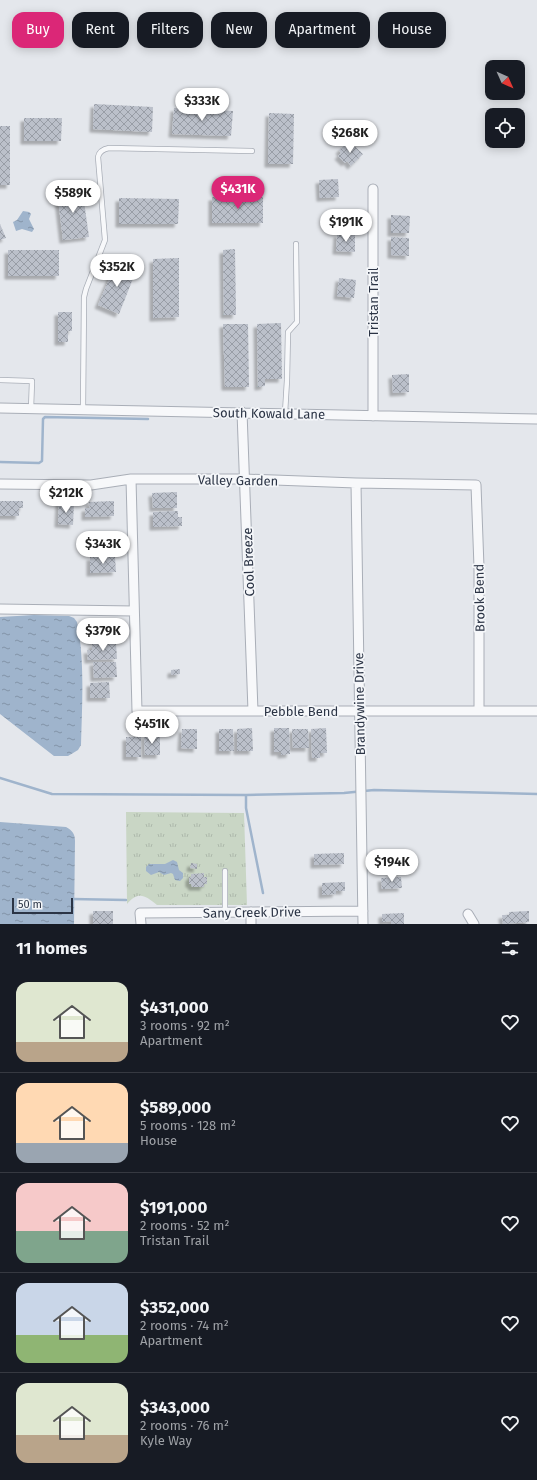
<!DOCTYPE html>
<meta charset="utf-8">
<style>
body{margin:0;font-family:"Fira Sans",sans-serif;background:#242831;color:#f1f3f6;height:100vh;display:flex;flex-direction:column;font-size:15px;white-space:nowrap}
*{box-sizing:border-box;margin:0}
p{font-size:13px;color:#9ea1a6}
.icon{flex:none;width:22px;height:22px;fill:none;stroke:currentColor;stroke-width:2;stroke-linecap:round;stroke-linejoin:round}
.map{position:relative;height:924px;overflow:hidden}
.details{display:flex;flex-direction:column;background:#171b24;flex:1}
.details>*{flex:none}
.top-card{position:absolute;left:12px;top:12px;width:513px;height:36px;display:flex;gap:8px}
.needle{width:26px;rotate:135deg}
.fabs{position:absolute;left:485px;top:60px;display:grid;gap:8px}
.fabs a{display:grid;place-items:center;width:40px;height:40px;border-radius:8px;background:#171b24;box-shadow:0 2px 10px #0003;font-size:20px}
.scale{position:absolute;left:12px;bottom:10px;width:61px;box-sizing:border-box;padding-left:4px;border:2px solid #2b3445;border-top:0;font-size:11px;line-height:14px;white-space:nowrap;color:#2b3445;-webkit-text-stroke:3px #f4f6f9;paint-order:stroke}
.price{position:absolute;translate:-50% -34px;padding:0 9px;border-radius:14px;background:#fff;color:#222;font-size:13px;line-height:26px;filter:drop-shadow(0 1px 2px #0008)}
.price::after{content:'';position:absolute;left:50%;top:24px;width:12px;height:9px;margin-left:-6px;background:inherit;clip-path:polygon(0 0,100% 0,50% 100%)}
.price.selected{background:#db2777;color:#fff}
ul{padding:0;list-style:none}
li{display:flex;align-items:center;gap:12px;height:100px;padding:0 16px}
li+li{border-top:1px solid #363941}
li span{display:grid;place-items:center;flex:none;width:112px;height:80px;border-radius:12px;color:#555}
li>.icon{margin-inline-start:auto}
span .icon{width:48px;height:48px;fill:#fffc;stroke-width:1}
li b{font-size:17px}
h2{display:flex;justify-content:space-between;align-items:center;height:48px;padding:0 16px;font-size:17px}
.pill{padding:0 14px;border-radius:12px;background:#171b24;box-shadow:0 2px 10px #0003;font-size:14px;line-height:36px}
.pill.selected{background:#db2777;color:#fff}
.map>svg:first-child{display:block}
.park{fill:url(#park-tufts)}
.water{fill:url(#water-ripples)}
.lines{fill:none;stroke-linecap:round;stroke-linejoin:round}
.stream{stroke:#9fb4cc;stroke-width:2.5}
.building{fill:url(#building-cross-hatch);filter:url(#shadow)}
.lane-casing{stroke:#a9aeb7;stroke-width:6}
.street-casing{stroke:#a9aeb7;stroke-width:11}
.lane{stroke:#f7f8fa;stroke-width:4.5}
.street{stroke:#f7f8fa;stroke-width:9}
.labels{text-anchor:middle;stroke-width:3.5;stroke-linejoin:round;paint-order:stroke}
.street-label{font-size:13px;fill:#2b3445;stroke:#f4f6f9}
</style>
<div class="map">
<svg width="537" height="924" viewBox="0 0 537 924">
<defs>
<pattern id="park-tufts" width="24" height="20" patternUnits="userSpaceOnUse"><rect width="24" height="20" fill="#c9d6c5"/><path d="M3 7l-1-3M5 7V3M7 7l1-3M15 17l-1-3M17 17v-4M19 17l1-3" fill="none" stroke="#adb8ab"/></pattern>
<pattern id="water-ripples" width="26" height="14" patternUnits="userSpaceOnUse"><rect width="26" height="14" fill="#9fb4cc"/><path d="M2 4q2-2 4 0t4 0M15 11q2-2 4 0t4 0" fill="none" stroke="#8293a7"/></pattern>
<pattern id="building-cross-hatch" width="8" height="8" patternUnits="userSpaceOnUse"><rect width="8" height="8" fill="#bbc0ca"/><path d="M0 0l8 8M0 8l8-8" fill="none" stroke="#989da6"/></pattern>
<filter id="shadow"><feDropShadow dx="-3.5" dy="3.5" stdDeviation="1" flood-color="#0004"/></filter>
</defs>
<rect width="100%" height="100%" fill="#e4e7ec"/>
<!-- park -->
<path class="park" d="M126 812 244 813 247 905H157C145 895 138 891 127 904Z"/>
<!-- water -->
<path class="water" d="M23 211 29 212 31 214 29 219 34 229 32 232 22 229 16 231 13 222 17 220Z
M34 615 69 616 74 618 77 622C85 660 82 706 81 745L78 750 68 756H54L0 714V617Z
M0 822 66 827C72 830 75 834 75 841L74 924H0Z
M173 860 177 862 179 870 183 873V878L180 881 175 880 173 874 171 873 164 875 159 872 151 875 146 871V867L149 864H165Z"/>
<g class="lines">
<!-- stream -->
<path class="stream" d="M0 462 39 463 42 461 43 419 45 417 148 419
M0 778 52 794 246 795 344 793 374 790 537 794
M246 795V808L263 893
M72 899 126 900"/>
</g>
<!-- building -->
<path class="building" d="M94 104 153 107 152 132 93 129Z
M174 108 233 111 231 136 172 134Z
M269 113 294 114 293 164H268Z
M24 118H62L61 141H24Z
M0 126H10V185H0Z
M351 143 363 154 351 166 347 161 345 163 338 156 341 153 339 150 346 144 348 147Z
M338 179 339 197 320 198 319 180Z
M82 187 89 237 63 240 57 190Z
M212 197H263V223H212Z
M119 198 179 199 178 224H119Z
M391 215 410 216 409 233H391Z
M0 224 6 238 0 240Z
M337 234 355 235V252L336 251Z
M391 237 409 238V256L391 255Z
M235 249 236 315H224L223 250Z
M8 250H59V276H8Z
M179 258V317L153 318V259Z
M116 263 136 271 119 314 98 305Z
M339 278 356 280 354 298 337 296Z
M58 312H72V331H68V342H58Z
M281 323 282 379H265V386L258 387 257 324Z
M223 324H248L249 387H225Z
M409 374V392L393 393 392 375Z
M177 492V508H153L152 493Z
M0 501H23V508H19V516H0Z
M114 501V516L85 517V508H90L89 502Z
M59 502 74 503 73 525 58 524Z
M178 511V517H182V526L153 527V512Z
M90 557H115L116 572 90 573Z
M91 625H115L116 640 91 641Z
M116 643 117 659 88 660 87 650H92V644Z
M93 662H116L117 677 94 678Z
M180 669V674L171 675V670Z
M109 682 110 698H90V683Z
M252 728 253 751H237V729Z
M274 728H289L290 754 281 755V752H274Z
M326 728 327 753H320V758H312L311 729Z
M182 729H197V749L181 748Z
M219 729H233L234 751H219Z
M292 729H308L309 748H293Z
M160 735V755H145L144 736Z
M126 737H141V757H126Z
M344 853V864L314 865V854Z
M191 863 197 864V869L190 868Z
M204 873V877H207V884H204V887H192L191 884H189V877H191V874Z
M401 877 402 888 382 889 381 878Z
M345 882V891H336V894L322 895V883Z
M93 911H113V924H93Z
M529 911V922L503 924 502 915H509V912Z
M404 913V924H391V921L382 922V914Z"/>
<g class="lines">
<!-- lane casing -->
<g class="lane-casing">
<path id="lane" d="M0 380 32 381 31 409
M83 410 84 297 86 289 105 240 98 157C99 152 104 149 109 148L252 151
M285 413 287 380 288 332 297 322 296 244
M225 871V912"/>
</g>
<!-- street casing -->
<g class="street-casing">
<path id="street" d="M373 189V416
M0 408C179 411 358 416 537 419
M242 412 253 711
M131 479 137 711H537
M356 483 363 924
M0 484 91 485 131 479H245L356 483 476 485 479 567V711
M0 609 134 611
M251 912V924
M468 914 474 924
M141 924 140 913 363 911"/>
</g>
<!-- lane -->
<use href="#lane" class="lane"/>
<!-- street -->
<use href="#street" class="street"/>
</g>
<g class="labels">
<!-- street labels -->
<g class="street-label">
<text transform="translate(373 302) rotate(-90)" y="5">Tristan Trail</text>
<text transform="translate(269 413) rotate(1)" y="5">South Kowald Lane</text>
<text transform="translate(238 480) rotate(1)" y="5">Valley Garden</text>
<text transform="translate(248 562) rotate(-92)" y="5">Cool Breeze</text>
<text transform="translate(479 598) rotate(-91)" y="5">Brook Bend</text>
<text transform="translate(359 704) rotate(-91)" y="5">Brandywine Drive</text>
<text x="301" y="716">Pebble Bend</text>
<text transform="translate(252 912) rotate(-1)" y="5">Sany Creek Drive</text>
</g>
</g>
</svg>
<div class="fabs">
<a><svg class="needle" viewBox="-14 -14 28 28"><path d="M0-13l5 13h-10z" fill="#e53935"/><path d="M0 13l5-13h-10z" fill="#9ea1a6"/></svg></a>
<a><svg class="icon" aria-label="locate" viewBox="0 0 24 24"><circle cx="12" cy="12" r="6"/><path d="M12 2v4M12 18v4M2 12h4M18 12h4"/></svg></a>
</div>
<div class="scale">50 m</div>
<b class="price" style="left:202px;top:122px">$333K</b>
<b class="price" style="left:350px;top:154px">$268K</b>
<b class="price selected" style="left:238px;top:210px">$431K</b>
<b class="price" style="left:73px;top:214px">$589K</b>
<b class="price" style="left:346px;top:243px">$191K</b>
<b class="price" style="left:117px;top:288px">$352K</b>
<b class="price" style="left:66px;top:514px">$212K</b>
<b class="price" style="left:103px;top:565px">$343K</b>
<b class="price" style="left:103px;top:652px">$379K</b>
<b class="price" style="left:152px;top:745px">$451K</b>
<b class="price" style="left:392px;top:883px">$194K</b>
<div class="top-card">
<a class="pill selected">Buy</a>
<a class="pill">Rent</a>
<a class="pill">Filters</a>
<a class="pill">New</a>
<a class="pill">Apartment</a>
<a class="pill">House</a>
</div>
</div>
<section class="details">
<h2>11 homes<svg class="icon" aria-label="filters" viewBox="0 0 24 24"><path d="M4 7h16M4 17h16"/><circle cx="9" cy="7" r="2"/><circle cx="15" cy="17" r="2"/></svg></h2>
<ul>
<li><span style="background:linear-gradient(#dfe7d0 75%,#b9a48a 0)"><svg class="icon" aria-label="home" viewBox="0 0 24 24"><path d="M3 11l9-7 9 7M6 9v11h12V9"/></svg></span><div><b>$431,000</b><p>3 rooms · 92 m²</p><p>Apartment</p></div><svg class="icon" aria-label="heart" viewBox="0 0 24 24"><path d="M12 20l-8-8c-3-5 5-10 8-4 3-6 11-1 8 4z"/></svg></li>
<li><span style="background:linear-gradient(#ffd9b3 75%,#9aa5b1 0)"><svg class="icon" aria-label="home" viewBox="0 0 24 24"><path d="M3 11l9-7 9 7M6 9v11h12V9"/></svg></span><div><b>$589,000</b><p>5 rooms · 128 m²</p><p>House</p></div><svg class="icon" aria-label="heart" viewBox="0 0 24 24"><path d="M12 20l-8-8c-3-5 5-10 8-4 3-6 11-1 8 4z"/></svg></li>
<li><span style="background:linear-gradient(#f6c9c9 60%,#7fa58c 0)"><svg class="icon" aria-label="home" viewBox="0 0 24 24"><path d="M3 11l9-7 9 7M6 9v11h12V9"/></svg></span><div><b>$191,000</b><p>2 rooms · 52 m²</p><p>Tristan Trail</p></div><svg class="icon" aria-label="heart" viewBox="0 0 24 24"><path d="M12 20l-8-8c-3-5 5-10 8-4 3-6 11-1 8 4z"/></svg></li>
<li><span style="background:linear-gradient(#c9d6e8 65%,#8fb573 0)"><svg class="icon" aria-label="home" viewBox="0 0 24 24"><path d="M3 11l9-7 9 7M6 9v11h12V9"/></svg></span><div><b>$352,000</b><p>2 rooms · 74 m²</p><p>Apartment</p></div><svg class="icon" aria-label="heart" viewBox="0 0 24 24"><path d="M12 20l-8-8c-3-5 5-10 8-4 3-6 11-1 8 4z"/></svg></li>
<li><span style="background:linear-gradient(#dfe7d0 65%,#b9a48a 0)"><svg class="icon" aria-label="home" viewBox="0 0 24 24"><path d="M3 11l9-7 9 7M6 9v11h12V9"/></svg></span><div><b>$343,000</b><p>2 rooms · 76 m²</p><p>Kyle Way</p></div><svg class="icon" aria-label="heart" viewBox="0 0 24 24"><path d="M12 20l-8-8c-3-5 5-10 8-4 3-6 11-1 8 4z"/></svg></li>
</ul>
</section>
